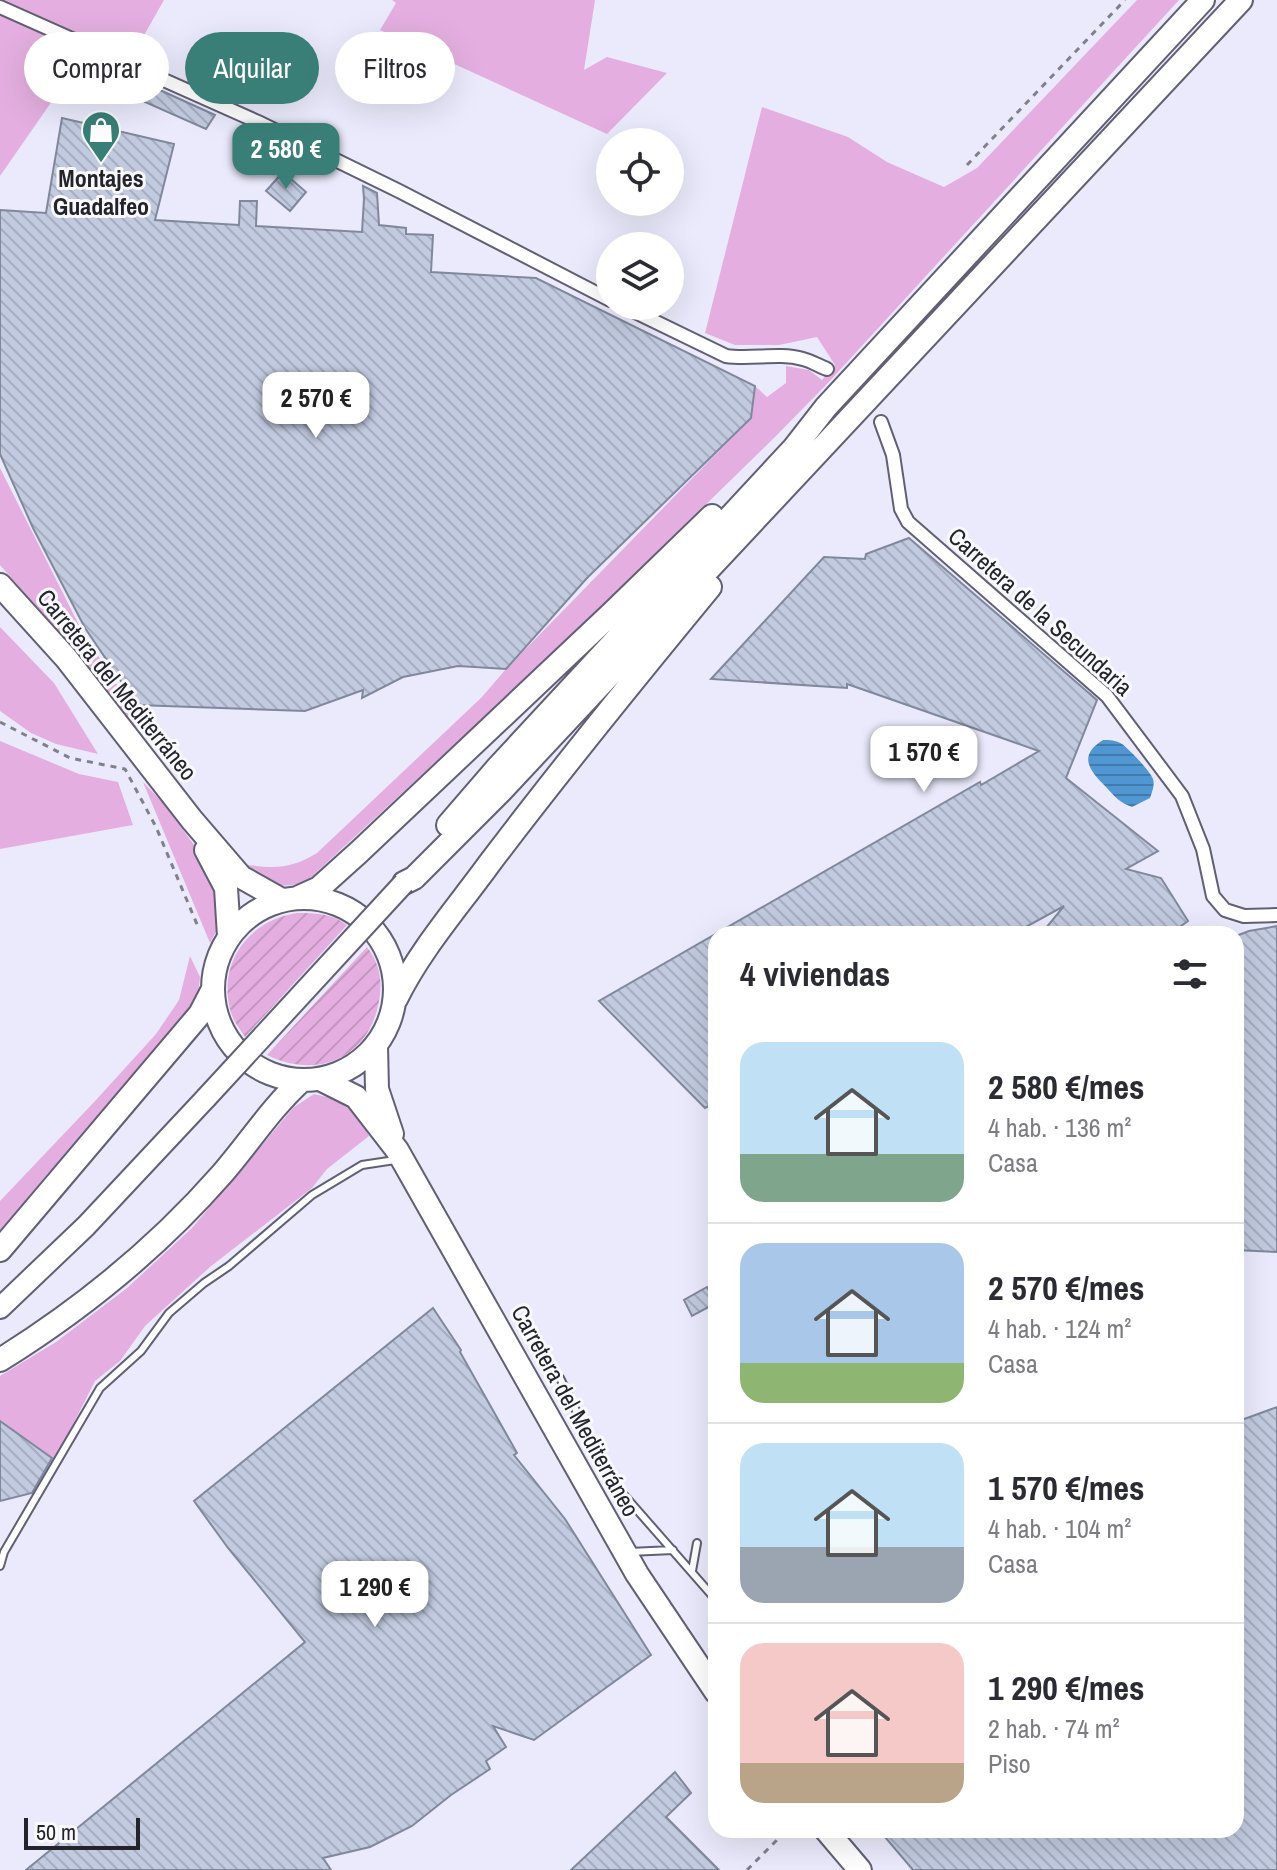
<!DOCTYPE html>
<html lang="es">
<meta charset="utf-8">
<style>
body{margin:0;font-family:"Archivo Narrow",sans-serif;background:#f2f2f3;color:#2b2b33;height:100vh;display:flex;flex-direction:column;font-size:30px;white-space:nowrap}
*{box-sizing:border-box;margin:0}
p{font-size:26px;color:#7c7c81}
.icon{flex:none;width:44px;height:44px;fill:none;stroke:currentColor;stroke-width:2;stroke-linecap:round;stroke-linejoin:round}
.map{position:relative;flex:1;overflow:hidden}
.details{position:absolute;left:708px;top:926px;width:536px;height:912px;display:flex;flex-direction:column;background:#fff;border-radius:24px;box-shadow:0 8px 32px #0002}
.details>*{flex:none}
.top-card{position:absolute;left:24px;top:32px;width:564px;height:72px;display:flex;gap:16px}
.controls{position:absolute;left:596px;top:128px;display:grid;gap:16px}
.controls a{display:grid;place-items:center;width:88px;height:88px;border-radius:50%;background:#fff;box-shadow:0 8px 32px #0002;font-size:40px}
.scale{position:absolute;left:24px;bottom:20px;width:116px;box-sizing:border-box;padding-left:8px;border:4px solid #23232b;border-top:0;font-size:22px;line-height:28px;white-space:nowrap;color:#23232b;-webkit-text-stroke:6px #f9f9fd;paint-order:stroke}
.price{position:absolute;translate:-50% -68px;padding:0 18px;border-radius:16px;background:#fff;color:#222;font-size:26px;line-height:52px;filter:drop-shadow(0 2px 4px #0008)}
.price::after{content:'';position:absolute;left:50%;top:48px;width:24px;height:18px;margin-left:-12px;background:inherit;clip-path:polygon(0 0,100% 0,50% 100%)}
.price.selected{background:#397f77;color:#fff}
ul{padding:0;list-style:none}
li{display:flex;align-items:center;gap:24px;height:200px;padding:0 32px}
li+li{border-top:2px solid #e1e1e2}
li span{display:grid;place-items:center;flex:none;width:224px;height:160px;border-radius:24px;color:#555}
li>.icon{margin-inline-start:auto}
span .icon{width:96px;height:96px;fill:#fffc;stroke-width:1}
li b{font-size:34px}
h2{display:flex;justify-content:space-between;align-items:center;height:96px;padding:0 32px;font-size:34px}
.pill{padding:0 28px;border-radius:36px;background:#fff;box-shadow:0 8px 32px #0002;font-size:28px;line-height:72px}
.pill.selected{background:#397f77;color:#fff}
.map>svg:first-child{display:block}
.grass{fill:#e4afe0}
.garden{fill:url(#garden-furrows)}
.water{fill:url(#water-rules)}
.building{fill:url(#building-back-hatch);stroke:#80889c;stroke-width:2}
.lines{fill:none;stroke-linecap:round;stroke-linejoin:round}
.lane-casing{stroke:#615f73;stroke-width:10}
.street-casing{stroke:#615f73;stroke-width:16}
.primary-casing{stroke:#615f73;stroke-width:24}
.highway-casing{stroke:#615f73;stroke-width:26}
.path{stroke:#80808d;stroke-width:3;stroke-dasharray:6 6;stroke-linecap:butt}
.lane{stroke:#fff;stroke-width:6}
.street{stroke:#fff;stroke-width:12}
.primary{stroke:#fff;stroke-width:20}
.highway{stroke:#fff;stroke-width:22}
.primary-bridge-casing{stroke:#615f73;stroke-width:24;stroke-linecap:butt}
.primary-bridge{stroke:#fff;stroke-width:20}
.labels{text-anchor:middle;stroke-width:6;stroke-linejoin:round;paint-order:stroke}
.poi-label{font-size:24px;font-weight:bold;fill:#23232b;stroke:#f9f9fd}
.street-label{font-size:24px;fill:#23232b;stroke:#f9f9fd}
</style>
<div class="map">
<svg width="1277" height="1870" viewBox="0 0 1277 1870">
<defs>
<pattern id="garden-furrows" width="10" height="10" patternUnits="userSpaceOnUse" patternTransform="scale(2)"><rect width="10" height="10" fill="#e4afe0"/><path d="M-1 1l2-2M0 10L10 0M9 11l2-2" fill="none" stroke="#c396c0"/></pattern>
<pattern id="water-rules" width="6" height="5" patternUnits="userSpaceOnUse" patternTransform="scale(2)"><rect width="6" height="5" fill="#4f96d2"/><path d="M0 2.5h6" fill="none" stroke="#417aab"/></pattern>
<pattern id="building-back-hatch" width="6" height="6" patternUnits="userSpaceOnUse" patternTransform="scale(2)"><rect width="6" height="6" fill="#c1cadf"/><path d="M-1 5l2 2M0 0l6 6M5-1l2 2" fill="none" stroke="#a6adc0"/></pattern>
</defs>
<rect width="100%" height="100%" fill="#eaeafc"/>
<!-- grass -->
<path class="grass" d="M0 0H164L130 60 60 26Z
M392 0H595L584 70 607 57 667 73 607 134 380 30 396 3Z
M1137 0H1179L827 384 775 437 563 644 307 881C285 890 269 884 249 874L248 865C276 869 293 868 317 853L482 697 506 669 751 418 755 386 767 397 786 383V366L809 370 822 380 835 365 817 337 779 345H735L705 333 762 107 848 137 887 162 944 187 977 168Z
M0 15 75 46 80 51 82 58 0 176Z
M0 468 81 629 141 722 134 729 87 664 0 565Z
M0 627 54 683 98 754 56 744 31 733 0 711Z
M0 741 79 774 118 782 133 825 0 849Z
M143 782 163 803 198 850 218 894 217 930 210 943Z
M190 956 200 977 198 996 172 1031 126 1083 90 1133 47 1174 0 1233V1201L96 1100 156 1034 179 1000Z
M314 1094C349 1102 352 1104 369 1136L327 1169 312 1188 210 1267 145 1326 120 1361 95 1381 55 1460 0 1421V1376L56 1342 127 1288 192 1228 294 1107Z"/>
<!-- garden -->
<path class="garden" d="M297 913C315 913 331 913 347 925L245 1037C239 1028 232 1019 230 1009 218 961 250 920 297 913Z
M367 947C381 965 383 984 378 1006 366 1060 315 1079 267 1055Z"/>
<!-- water -->
<path class="water" d="M1103 740C1109 740 1116 740 1122 744 1129 749 1150 771 1153 779 1155 785 1152 792 1150 798L1132 807C1120 803 1114 796 1106 787 1090 771 1077 756 1103 740Z"/>
<!-- building -->
<path class="building" d="M151 86 215 115 206 129 145 102Z
M62 118 174 144 155 220 239 225 240 201H257L256 226 362 232 364 199 363 186 377 193 379 225 406 228V234L433 235 431 272 536 278 755 386 751 418 587 578 506 669 458 666 403 677 362 698 363 690 305 711 137 705 85 628 33 528 0 454V210L46 213Z
M283 172 306 192 290 211 266 191Z
M909 538 1097 700 1066 778 1158 851 1126 869 1161 878 1188 921 1170 934H1041L1064 906 1013 934H716V1102L705 1108 599 1001 980 782 981 785 1039 751 847 684V688L711 679 824 557 865 559 866 554Z
M1277 926V1252L1236 1250V1105L1241 1071 1236 1070V936L1249 931Z
M707 1287 716 1303 692 1316 684 1300Z
M433 1308 461 1350 460 1352 517 1453 514 1455 565 1519 651 1655 534 1740 493 1726 506 1747 486 1761 490 1769 451 1795 412 1826 370 1847 323 1858 331 1870H26L305 1642 228 1548 194 1501Z
M1277 1407V1870H913L879 1830H1236V1422Z
M0 1421 52 1458 32 1493 0 1501Z
M675 1772 691 1793 666 1817 719 1870H571Z"/>
<g class="lines">
<!-- lane casing -->
<g class="lane-casing">
<path id="lane" d="M560 1378 593 1445 617 1487 716 1600
M629 1552 673 1550
M0 1566 4 1552 100 1388 141 1351 169 1313 204 1283 229 1266 312 1195 362 1165 395 1160
M692 1571 697 1543"/>
</g>
<!-- street casing -->
<g class="street-casing">
<path id="street" d="M0 7 258 122 399 191 610 300
M623 306 726 356C751 360 778 352 803 359 811 361 819 366 827 369
M881 422 893 455 901 509 908 522 1107 696 1182 796 1203 849 1213 896 1225 910 1244 916 1277 915"/>
</g>
<!-- primary casing -->
<g class="primary-casing">
<path id="primary" d="M0 1308 86 1226 206 1098"/>
</g>
<!-- highway casing -->
<g class="highway-casing">
<path id="highway" d="M0 585 66 658 192 820 241 877 282 900
M448 825 498 767 794 448 826 407 1203 0
M206 850 226 888 229 936
M404 883 414 878 501 791 1241 0
M299 897 319 888 359 852 612 613 712 516
M213 989a91 91 0 1 1 182 0a91 91 0 1 1-182 0Z
M396 999C420 950 457 908 489 864 560 770 635 678 710 587
M376 1046 377 1089 392 1134
M320 1079 356 1097 397 1150 637 1574 716 1692
M0 1250 200 1014 213 989
M0 1360C82 1309 158 1247 222 1174 249 1143 271 1108 302 1080
M826 1830 860 1870"/>
</g>
<!-- path -->
<path class="path" d="M967 165 1125 0
M0 722 70 758 125 769 156 827 199 929
M747 1870 787 1830"/>
<!-- lane -->
<use href="#lane" class="lane"/>
<!-- street -->
<use href="#street" class="street"/>
<!-- primary -->
<use href="#primary" class="primary"/>
<!-- highway -->
<use href="#highway" class="highway"/>
<!-- primary-bridge casing -->
<g class="primary-bridge-casing">
<path id="primary-bridge" d="M206 1098 404 883"/>
</g>
<!-- primary-bridge -->
<use href="#primary-bridge" class="primary-bridge"/>
</g>
<!-- icons -->
<defs>
<g id="shop-pin" transform="scale(2)"><path d="M0 17L-7.5 6A9.5 9.5 0 1 1 7.5 6Z" fill="#397f77" stroke="#f9f9fd"/><path d="M-5-2.5h2.3a2.7 3.5 0 0 1 5.4 0H5L5.5 6h-11ZM-1.5-2.5h3a1.5 2.3 0 0 0-3 0Z" fill="#fff"/></g>
</defs>
<g fill-rule="evenodd">
<use href="#shop-pin" x="101" y="130"/>
</g>
<g class="labels">
<!-- poi labels -->
<g class="poi-label">
<text x="101" y="187">Montajes<tspan x="101" dy="28">Guadalfeo</tspan></text>
</g>
<!-- street labels -->
<g class="street-label">
<text transform="translate(1040 612) rotate(42)" y="8">Carretera de la Secundaria</text>
<text transform="translate(117 685) rotate(51)" y="8">Carretera del Mediterráneo</text>
<text transform="translate(575 1411) rotate(61)" y="8">Carretera del Mediterráneo</text>
</g>
</g>
</svg>
<div class="controls">
<a><svg class="icon" aria-label="locate" viewBox="0 0 24 24"><circle cx="12" cy="12" r="6"/><path d="M12 2v4M12 18v4M2 12h4M18 12h4"/></svg></a>
<a><svg class="icon" aria-label="layers" viewBox="0 0 24 24"><path d="M12 4l9 5-9 5-9-5zM3 14l9 5 9-5"/></svg></a>
</div>
<div class="scale">50 m</div>
<b class="price selected" style="left:286px;top:191px">2 580 €</b>
<b class="price" style="left:316px;top:440px">2 570 €</b>
<b class="price" style="left:924px;top:794px">1 570 €</b>
<b class="price" style="left:375px;top:1629px">1 290 €</b>
<div class="top-card">
<a class="pill">Comprar</a>
<a class="pill selected">Alquilar</a>
<a class="pill">Filtros</a>
</div>
<section class="details">
<h2>4 viviendas<svg class="icon" aria-label="filters" viewBox="0 0 24 24"><path d="M4 7h16M4 17h16"/><circle cx="9" cy="7" r="2"/><circle cx="15" cy="17" r="2"/></svg></h2>
<ul>
<li><span style="background:linear-gradient(#bfe0f5 70%,#7fa58c 0)"><svg class="icon" aria-label="home" viewBox="0 0 24 24"><path d="M3 11l9-7 9 7M6 9v11h12V9"/></svg></span><div><b>2 580 €/mes</b><p>4 hab. · 136 m²</p><p>Casa</p></div></li>
<li><span style="background:linear-gradient(#a9c7e8 75%,#8fb573 0)"><svg class="icon" aria-label="home" viewBox="0 0 24 24"><path d="M3 11l9-7 9 7M6 9v11h12V9"/></svg></span><div><b>2 570 €/mes</b><p>4 hab. · 124 m²</p><p>Casa</p></div></li>
<li><span style="background:linear-gradient(#bfe0f5 65%,#9aa5b1 0)"><svg class="icon" aria-label="home" viewBox="0 0 24 24"><path d="M3 11l9-7 9 7M6 9v11h12V9"/></svg></span><div><b>1 570 €/mes</b><p>4 hab. · 104 m²</p><p>Casa</p></div></li>
<li><span style="background:linear-gradient(#f6c9c9 75%,#b9a48a 0)"><svg class="icon" aria-label="home" viewBox="0 0 24 24"><path d="M3 11l9-7 9 7M6 9v11h12V9"/></svg></span><div><b>1 290 €/mes</b><p>2 hab. · 74 m²</p><p>Piso</p></div></li>
</ul>
</section>
</div>
